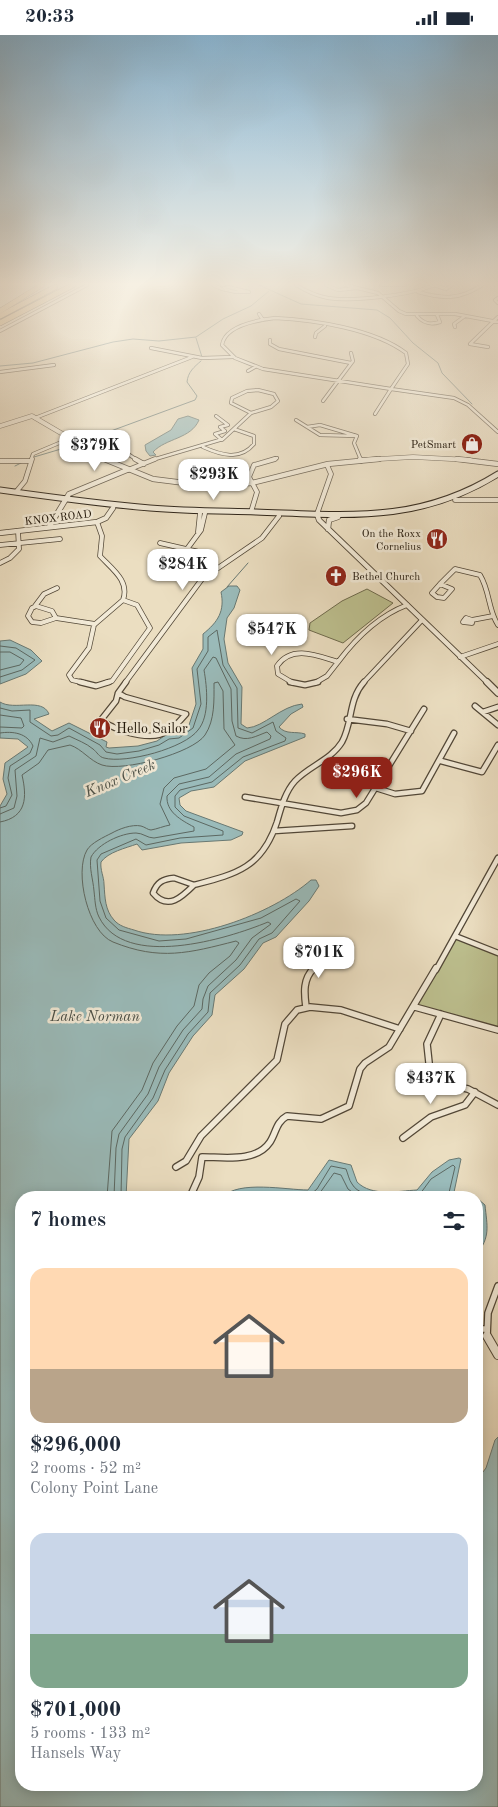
<!DOCTYPE html>
<meta charset="utf-8">
<style>
body{margin:0;font-family:"Old Standard TT",serif;background:#f6f6f7;color:#1f2937;height:100vh;display:flex;flex-direction:column;font-size:19px;white-space:nowrap}
*{box-sizing:border-box;margin:0}
p{font-size:16px;color:#747a83}
.icon{flex:none;width:28px;height:28px;fill:none;stroke:currentColor;stroke-width:2;stroke-linecap:round;stroke-linejoin:round}
.map{position:relative;flex:1;overflow:hidden}
.panel{position:absolute;left:15px;top:1156px;width:468px;height:600px;display:flex;flex-direction:column;background:#fff;border-radius:20px;box-shadow:0 2px 12px #0003}
.panel>*{flex:none}
.price{position:absolute;translate:-50% -42px;padding:0 11px;border-radius:10px;background:#fff;color:#222;font-size:16px;line-height:32px;filter:drop-shadow(0 1px 2px #0008)}
.price::after{content:'';position:absolute;left:50%;top:30px;width:15px;height:11px;margin-left:-8px;background:inherit;clip-path:polygon(0 0,100% 0,50% 100%)}
.price.current{background:#8f2418;color:#fff}
ul{padding:0;list-style:none}
li{display:grid;align-content:center;gap:10px;height:265px;padding:0 15px}
li span{display:grid;place-items:center;height:155px;border-radius:15px;color:#555}
li>.icon{margin-inline-start:auto}
span .icon{width:90px;height:90px;fill:#fffc;stroke-width:1}
li b{font-size:21px}
h2{display:flex;justify-content:space-between;align-items:center;height:60px;padding:0 15px;font-size:21px}
.status{display:flex;justify-content:space-between;align-items:center;height:35px;padding:0 25px;background:#fff;direction:ltr}
.status svg{height:14px;fill:currentColor}
.map>svg:first-child{display:block}
.green{fill:#bdc08f;stroke:#6e6a4c}
.water{fill:#9abbba;stroke:#697973}
.lines{fill:none;stroke-linecap:round;stroke-linejoin:round}
.shore{stroke:#5c6862;stroke-width:1}
.stream{stroke:#697973;stroke-width:1}
.minor-far4-casing{stroke:#524737;stroke-width:4}
.minor-far3-casing{stroke:#524737;stroke-width:5.5}
.minor-far2-casing{stroke:#524737;stroke-width:7}
.minor-far1-casing{stroke:#524737;stroke-width:8}
.minor-casing{stroke:#524737;stroke-width:10}
.tertiary-far2-casing{stroke:#524737;stroke-width:5}
.tertiary-far1-casing{stroke:#524737;stroke-width:6}
.tertiary-casing{stroke:#524737;stroke-width:8}
.secondary-casing{stroke:#1f1509;stroke-width:7}
.primary-casing{stroke:#1f1509;stroke-width:5.5}
.motorway-casing{stroke:#1f1509;stroke-width:6}
.minor-far4{stroke:#f2ead7;stroke-width:2.5}
.minor-far3{stroke:#f2ead7;stroke-width:4}
.minor-far2{stroke:#f2ead7;stroke-width:4.5}
.minor-far1{stroke:#f2ead7;stroke-width:5.5}
.minor{stroke:#f2ead7;stroke-width:8}
.tertiary-far2{stroke:#f2ead7;stroke-width:4}
.tertiary-far1{stroke:#f2ead7;stroke-width:4.5}
.tertiary{stroke:#f2ead7;stroke-width:5.5}
.secondary{stroke:#f2ead7;stroke-width:5}
.primary{stroke:#e6bf80;stroke-width:4.5}
.motorway{stroke:#e6bf80;stroke-width:5}
.labels{text-anchor:middle;stroke-width:5;stroke-linejoin:round;paint-order:stroke}
.far-poi-label{font-size:11px;fill:#1f1509;stroke:#f2ead7;text-anchor:end}
.far-street-label{font-size:11px;fill:#1f1509;stroke:#f2ead7}
.poi-label{font-size:14px;fill:#1f1509;stroke:#f2ead7;text-anchor:start}
.water-label{font-size:15px;font-style:italic;fill:#4a4f47;stroke:#f2ead7}
</style>
<div class="status"><b>20:33</b><svg viewBox="0 0 49 12"><path d="M0 12V9h3v3zM5 12V6h3v6zM10 12V3h3v9zM15 12V0h3v12zM26 1h20v11H26zM47 4h2v5h-2z"/></svg></div>
<div class="map">
<svg width="498" height="1772" viewBox="0 0 498 1772">
<rect width="100%" height="100%" fill="#ebdec1"/>
<filter id="stains"><feTurbulence type="fractalNoise" baseFrequency=".004" numOctaves="4"/><feColorMatrix values="0 0 0 0 .2 0 0 0 0 .09 0 0 0 0 .02 0 0 0 .5 -.17"/></filter>
<radialGradient id="worn" r=".72"><stop offset=".6" stop-color="#630" stop-opacity="0"/><stop offset="1" stop-color="#630" stop-opacity=".3"/></radialGradient>
<!-- green -->
<path class="green" d="M367 554 393 568 343 608 309 595 310 588 342 566Z
M456 901 498 918V995L416 972Z"/>
<!-- water -->
<path class="water" d="M188 381 199 385C191 404 166 403 153 417L156 420 150 421 146 416 145 410 171 395 178 384Z
M229 551H237L240 555 234 573 227 583 224 604 228 628 242 652 241 689 247 693C264 692 281 671 302 669L303 672 291 679 279 692C286 700 296 696 305 699V702L245 726 214 752 191 756 179 763 180 770 186 776 243 797 242 800 231 805 181 808 142 815 137 809C126 813 108 817 101 827 100 835 104 842 104 849 105 863 105 875 114 885 119 891 127 893 134 895 185 913 272 879 311 845H316L319 851 309 866 276 902 263 908 244 934 215 960 212 980 193 1001 169 1038 158 1066 129 1104 126 1162H21V1750H476V1446L486 1433 495 1405 498 1402V1772H0V771L7 759 3 744 5 728 28 712 18 704 0 703V667C14 676 42 662 49 679L34 684 52 696 69 688 107 707 106 712 109 713 138 711 157 706 167 699 180 697 189 690 196 669 192 633 203 614V599C218 587 225 576 221 557Z
M10 605 31 615 42 626 26 639 0 649V606Z
M459 1123 461 1124 453 1162H223C238 1145 287 1155 308 1155L329 1125 351 1130 357 1147C372 1162 398 1156 417 1155L432 1137 449 1125Z
M478 1164 485 1170C487 1191 491 1202 476 1220V1165Z"/>
<g class="lines">
<!-- shore -->
<path class="shore" d="M0 611 16 613 35 625 22 635 0 642
M0 617H10L24 625 20 630 0 635
M0 673 12 676 30 675V687L51 701 58 700 69 693 100 710 106 717 117 719 139 716 159 710 169 704 179 703 193 693 201 669 197 634 208 616V602L217 595 223 630 237 653 238 693 252 698 273 687 276 696 286 703 285 706 243 722 212 747 180 755 175 761V772L184 781 223 796V800L180 803 146 810 136 804 101 819 97 825 100 866 106 883 119 895 159 906 186 904 261 883 296 864 300 866 272 898 259 904 240 930 210 958 208 977 188 999 165 1035 153 1063 125 1102 122 1114 121 1162
M0 680 21 683 24 691 22 693 0 692
M0 698C13 696 27 698 33 711L30 718 10 731 8 743 12 760 6 771 0 773
M0 779 14 773 17 761 15 735 36 721 40 703 53 707 69 701C77 705 86 708 93 714 97 717 99 722 104 723 126 729 185 713 198 695 210 681 207 652 204 635L213 622 216 623 231 654 232 686 236 701C247 707 256 701 267 697L271 701 270 704 236 719 209 742 179 749 167 761C166 777 181 785 194 792V796L154 803C147 803 143 798 136 798 121 798 98 809 91 822 89 833 93 844 94 856 95 864 95 874 99 882 125 935 227 904 268 887L271 889 252 903 236 925 208 951 203 964 202 974 183 995 159 1032 148 1059 119 1099 116 1113 114 1162
M0 787C27 782 27 762 22 740L39 728 48 715 70 710C82 714 90 726 102 730 123 737 193 718 205 700 215 685 214 665 214 648L218 647 223 656 224 694 235 710 206 734 174 743 164 753 160 769 170 790C164 791 157 794 151 795 148 795 145 792 141 791 132 789 119 794 112 798 104 802 91 808 87 815 74 837 88 897 113 907 160 926 189 918 236 906L239 908 230 921 209 938 199 950 194 971 177 991 153 1028 142 1055 112 1096 107 1162
M232 1162 275 1157 310 1160 317 1154 331 1131 346 1134C348 1139 349 1145 352 1149 362 1167 403 1161 420 1159L431 1144 453 1130 455 1132 448 1162
M317 1162 334 1138 341 1140 348 1154 359 1162"/>
<!-- stream -->
<path class="stream" d="M259 250 301 269 377 275 390 283 413 308 438 328 442 338 472 369
M196 303 202 322
M0 331 33 328 113 307 133 304 159 306 196 302 223 284 251 271 269 256
M81 407 195 365 197 361 187 347C188 337 194 332 201 326
M34 422 78 409
M15 431 23 427
M227 552 248 528"/>
<!-- minor-far4 casing -->
<g class="minor-far4-casing">
<path id="minor-far4" d="M213 250 222 254
M296 250C306 256 316 261 328 263 355 267 410 260 435 250
M326 250 338 255 357 253
M345 250 378 258 399 276 406 279H455L498 287
M381 250H405
M434 250 446 254 452 250
M228 252 249 257H236L222 254Z
M418 257C443 264 460 265 482 250
M498 263 495 265 498 268
M259 279 263 285
M417 281C424 289 431 290 440 287L437 280
M275 283C315 285 374 294 406 318L408 329 391 354 263 334 235 323 222 310C225 290 258 285 275 283Z
M455 292 454 289 465 281
M0 296 87 250
M315 302 316 298 325 291
M270 305V309L279 314 351 328
M470 309 498 282
M470 309 488 312
M151 313 202 323 233 322
M248 336 255 332
M0 337 54 330
M391 354 454 363 468 370 498 397
M258 355 274 359 278 366 271 372 251 378 231 368 232 363 247 356Z
M323 366 353 326 351 318
M375 379 391 354
M216 381 228 390 220 392 225 396 215 399 222 405
M35 383 192 322
M296 385 320 400 357 401 354 408 361 425
M307 392 320 390 357 401
M203 412C221 420 240 426 254 409V401L234 394
M128 419 137 425
M31 425 33 419 71 403
M152 425 223 404 251 378
M271 425 277 423"/>
</g>
<!-- minor-far3 casing -->
<g class="minor-far3-casing">
<path id="minor-far3" d="M135 424 144 429
M360 424 361 426
M0 426H30
M128 435 155 424
M16 457 25 446 32 424
M455 465H498
M251 477 257 457 249 442 254 430 275 424
M317 479 331 439 327 430
M97 487 102 501 100 521C112 534 130 546 123 565
M198 497 200 478
M160 508 212 520
M0 510 60 504
M187 514 201 495 205 478
M0 528 10 523 19 514 18 496
M440 549 452 554 444 563 437 562 432 558Z
M440 549 455 534 480 540C490 556 488 575 498 590
M35 571 44 559 57 553
M36 571 52 576 56 583 41 588 32 587 28 581 32 573Z
M56 583 95 589
M466 583 472 585V588L463 587Z
M472 585 493 581
M460 622 498 609
M338 627C356 603 378 581 407 570
M85 648 72 645 69 640 89 613 94 590 123 565
M105 648 112 646 150 593 137 570 123 565
M125 648 202 544 262 503 279 481
M293 648 278 639 277 631C292 609 318 621 338 627L327 641 315 648
M363 648 422 585"/>
</g>
<!-- minor-far2 casing -->
<g class="minor-far2-casing">
<path id="minor-far2" d="M80 647 96 651 109 647
M290 647 305 650 318 647
M118 658 125 662 186 679C167 702 155 705 126 697 118 694 108 691 101 685L116 666Z
M118 658 126 647
M475 671 498 690
M483 677 498 672
M347 684 387 689 411 696
M441 726 482 737 498 710
M376 753 395 759 422 756 454 698
M245 762 341 778 357 775 366 768 424 674
M274 796 352 791
M174 843 194 850C182 862 168 876 153 858 157 847 163 844 174 843Z
M194 850C236 839 262 833 277 787 281 773 285 757 295 746 309 731 331 725 342 707 353 687 348 665 364 647
M455 901 498 918
M313 935 323 928 343 923
M436 935 498 823"/>
</g>
<!-- minor-far1 casing -->
<g class="minor-far1-casing">
<path id="minor-far1" d="M306 972C304 957 303 944 314 933
M415 972 498 995
M441 979 427 1009 430 1037 441 1048 468 1054 498 1070
M403 1103 431 1082 465 1070 475 1057
M176 1132 186 1126 201 1101 277 1025 285 989 297 975 310 972 341 975 400 994
M190 1162 199 1142 202 1122C223 1122 256 1128 270 1107 276 1098 276 1087 287 1081L321 1084 349 1071 360 1034 365 1028 389 1012 436 933
M476 1294H484
M487 1302 488 1278 498 1251"/>
</g>
<!-- minor casing -->
<g class="minor-casing">
<path id="minor" d="M487 1301 498 1320"/>
</g>
<!-- tertiary-far2 casing -->
<g class="tertiary-far2-casing">
<path id="tertiary-far2" d="M0 391 32 381 107 425
M362 425 413 422 470 425"/>
</g>
<!-- tertiary-far1 casing -->
<g class="tertiary-far1-casing">
<path id="tertiary-far1" d="M104 424 153 444 209 451 252 448 328 429 379 424
M457 424 498 429
M317 479 319 485 488 648
M49 492 69 459 127 435
M328 494 329 485 338 482
M0 498 97 487 106 483 113 473"/>
</g>
<!-- tertiary casing -->
<g class="tertiary-casing">
<path id="tertiary" d="M487 647 498 658"/>
</g>
<!-- secondary casing -->
<g class="secondary-casing">
<path id="secondary" d="M0 455C50 462 100 469 150 473 186 476 221 476 256 477 346 480 418 489 498 439"/>
</g>
<!-- primary casing -->
<g class="primary-casing">
<path id="primary" d="M0 276 42 250"/>
</g>
<!-- motorway casing -->
<g class="motorway-casing">
<path id="motorway" d="M0 281 55 252
M0 288 73 250"/>
</g>
<!-- minor-far4 -->
<use href="#minor-far4" class="minor-far4"/>
<!-- minor-far3 -->
<use href="#minor-far3" class="minor-far3"/>
<!-- minor-far2 -->
<use href="#minor-far2" class="minor-far2"/>
<!-- minor-far1 -->
<use href="#minor-far1" class="minor-far1"/>
<!-- minor -->
<use href="#minor" class="minor"/>
<!-- tertiary-far2 -->
<use href="#tertiary-far2" class="tertiary-far2"/>
<!-- tertiary-far1 -->
<use href="#tertiary-far1" class="tertiary-far1"/>
<!-- tertiary -->
<use href="#tertiary" class="tertiary"/>
<!-- secondary -->
<use href="#secondary" class="secondary"/>
<!-- primary -->
<use href="#primary" class="primary"/>
<!-- motorway -->
<use href="#motorway" class="motorway"/>
</g>
<!-- sky -->
<linearGradient id="sky" x2="0" y2="1"><stop stop-color="#89b7d6"/><stop offset="0.5" stop-color="#f6f0e3"/><stop offset="1" stop-color="#f6f0e3" stop-opacity="0"/></linearGradient>
<rect width="498" height="498" fill="url(#sky)"/>
<!-- icons -->
<defs>
<g id="shop-disc" transform="scale(1.125)"><circle r="9.5" fill="#8f2418" stroke="#f2ead7"/><path d="M-5-2.5h2.3a2.7 3.5 0 0 1 5.4 0H5L5.5 6h-11ZM-1.5-2.5h3a1.5 2.3 0 0 0-3 0Z" fill="#fff"/></g>
<g id="restaurant-disc" transform="scale(1.125)"><circle r="9.5" fill="#8f2418" stroke="#f2ead7"/><path d="M-5-6h1v4h1v-4h1v4h1v-4h1v5L-1.5 .5V6h-2V.5L-5-1ZM5-6V6H3V1.5H1.5Q1.5-4 5-6Z" fill="#fff"/></g>
<g id="church-disc" transform="scale(1.125)"><circle r="9.5" fill="#8f2418" stroke="#f2ead7"/><path d="M-1.2-6h2.4v3.5h3.3v2.4h-3.3V6h-2.4V-.1h-3.3v-2.4h3.3Z" fill="#fff"/></g>
</defs>
<g fill-rule="evenodd">
<use href="#shop-disc" x="472" y="409"/>
<use href="#restaurant-disc" x="437" y="504"/>
<use href="#church-disc" x="336" y="541"/>
<use href="#restaurant-disc" x="100" y="693"/>
</g>
<g class="labels">
<!-- far-poi labels -->
<g class="far-poi-label">
<text x="456" y="413">PetSmart</text>
<text x="421" y="502">On the Roxx<tspan x="421" dy="13">Cornelius</tspan></text>
<text x="352" y="545" text-anchor="start">Bethel Church</text>
</g>
<!-- far-street labels -->
<g class="far-street-label">
<text transform="translate(58 482) rotate(-7)" y="4">KNOX ROAD</text>
</g>
<!-- poi labels -->
<g class="poi-label">
<text x="116" y="698">Hello Sailor</text>
</g>
<!-- water labels -->
<g class="water-label">
<text transform="translate(120 743) rotate(-23)" y="5">Knox Creek</text>
<text x="95" y="986">Lake Norman</text>
</g>
</g>
<rect width="100%" height="100%" filter="url(#stains)"/>
<rect width="100%" height="100%" fill="url(#worn)"/>
</svg>
<b class="price" style="left:95px;top:437px">$379K</b>
<b class="price" style="left:214px;top:466px">$293K</b>
<b class="price" style="left:183px;top:556px">$284K</b>
<b class="price" style="left:272px;top:621px">$547K</b>
<b class="price current" style="left:357px;top:764px">$296K</b>
<b class="price" style="left:319px;top:944px">$701K</b>
<b class="price" style="left:431px;top:1070px">$437K</b>
<section class="panel">
<h2>7 homes<svg class="icon" aria-label="filters" viewBox="0 0 24 24"><path d="M4 7h16M4 17h16"/><circle cx="9" cy="7" r="2"/><circle cx="15" cy="17" r="2"/></svg></h2>
<ul>
<li><span style="background:linear-gradient(#ffd9b3 65%,#b9a48a 0)"><svg class="icon" aria-label="home" viewBox="0 0 24 24"><path d="M3 11l9-7 9 7M6 9v11h12V9"/></svg></span><div><b>$296,000</b><p>2 rooms · 52 m²</p><p>Colony Point Lane</p></div></li>
<li><span style="background:linear-gradient(#c9d6e8 65%,#7fa58c 0)"><svg class="icon" aria-label="home" viewBox="0 0 24 24"><path d="M3 11l9-7 9 7M6 9v11h12V9"/></svg></span><div><b>$701,000</b><p>5 rooms · 133 m²</p><p>Hansels Way</p></div></li>
</ul>
</section>
</div>
